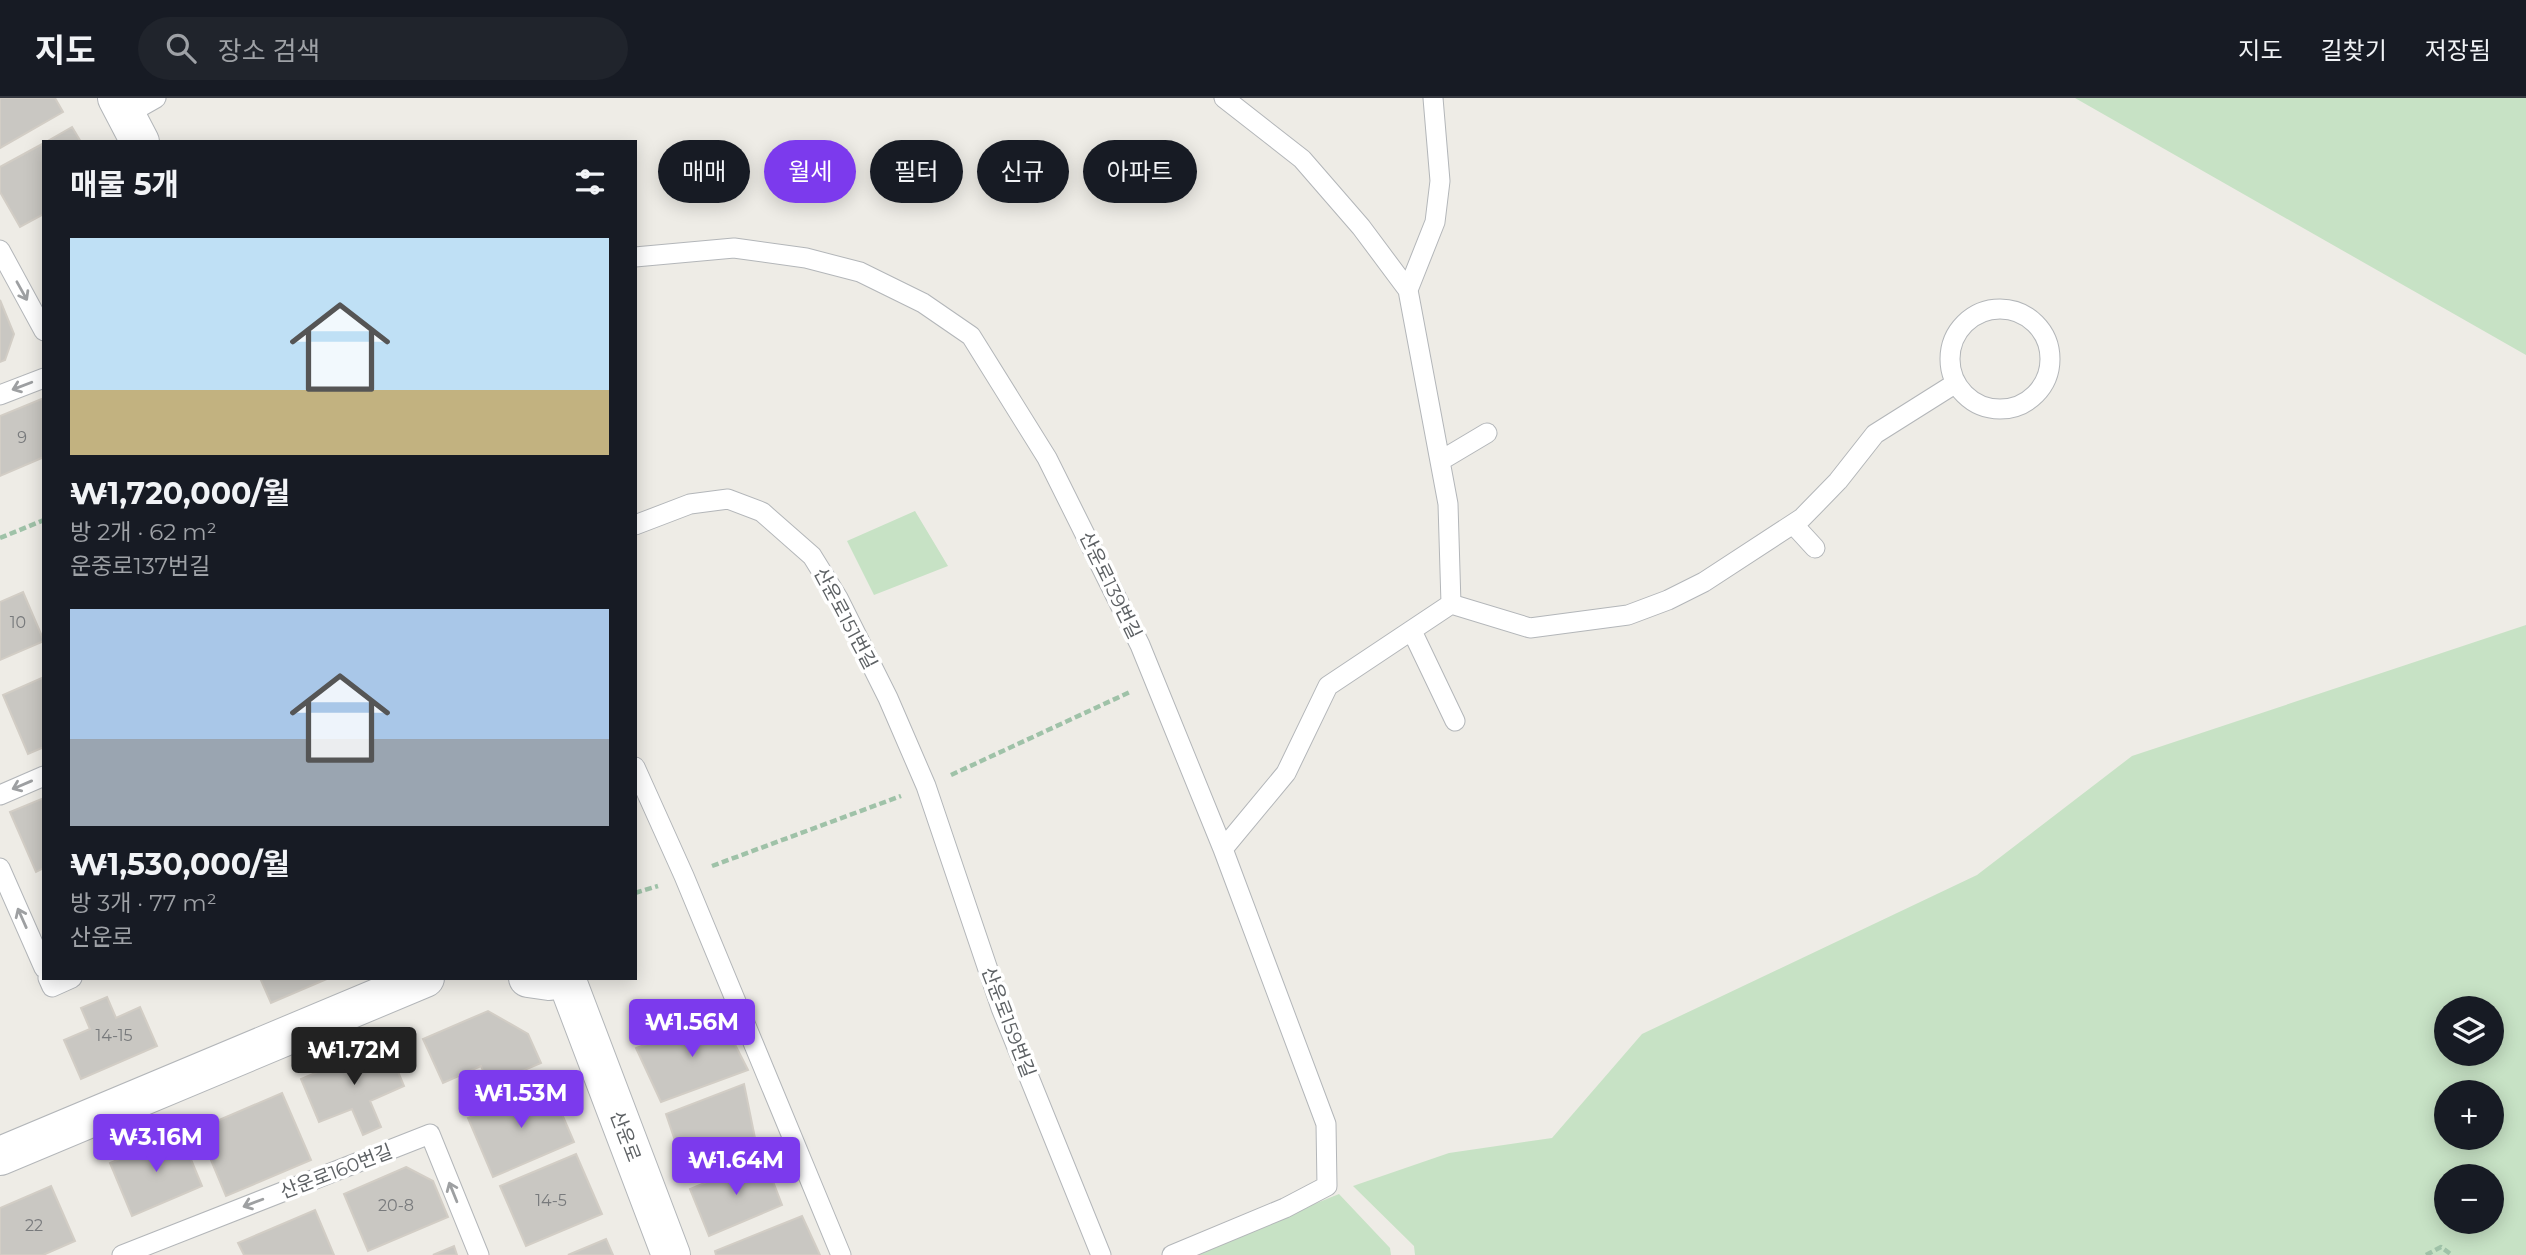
<!DOCTYPE html>
<html lang="ko">
<meta charset="utf-8">
<style>
body{margin:0;font-family:Montserrat,"Noto Sans KR",sans-serif;background:#20242c;color:#f1f3f6;height:100vh;display:flex;flex-direction:column;font-size:26px;white-space:nowrap}
*{box-sizing:border-box;margin:0}
p{font-size:23px;color:#9ea1a6}
.icon{flex:none;width:38px;height:38px;fill:none;stroke:currentColor;stroke-width:2;stroke-linecap:round;stroke-linejoin:round}
.map{position:relative;flex:1;overflow:hidden}
.panel{position:absolute;left:42px;top:42px;width:595px;height:840px;display:flex;flex-direction:column;background:#171b24;border-radius:0px;box-shadow:0 4px 18px #0003}
.panel>*{flex:none}
.top-card{position:absolute;left:658px;top:42px;width:665px;height:63px;display:flex;gap:14px}
.controls{position:absolute;left:2434px;top:898px;display:grid;gap:14px}
.controls a{display:grid;place-items:center;width:70px;height:70px;border-radius:50%;background:#171b24;box-shadow:0 4px 18px #0003;font-size:35px}
.price{position:absolute;translate:-50% -60px;padding:0 16px;border-radius:7px;background:#7c3aed;color:#fff;font-size:23px;line-height:46px;filter:drop-shadow(0 2px 4px #0008)}
.price::after{content:'';position:absolute;left:50%;top:42px;width:21px;height:16px;margin-left:-10px;background:inherit;clip-path:polygon(0 0,100% 0,50% 100%)}
.price.active{background:#222;color:#fff}
ul{padding:0;list-style:none}
li{display:grid;align-content:center;gap:14px;height:371px;padding:0 28px}
li span{display:grid;place-items:center;height:217px;border-radius:0px;color:#555}
li>.icon{margin-inline-start:auto}
span .icon{width:126px;height:126px;fill:#fffc;stroke-width:1}
li b{font-size:30px}
h2{display:flex;justify-content:space-between;align-items:center;height:84px;padding:0 28px;font-size:30px}
.chip{padding:0 24px;border-radius:32px;background:#171b24;box-shadow:0 4px 18px #0003;font-size:24px;line-height:63px}
.chip.active{background:#7c3aed;color:#fff}
header{display:flex;align-items:center;gap:42px;box-sizing:border-box;height:98px;padding:0 35px;background:#171b24;border-bottom:2px solid #363941}
header strong{font-size:33px}
nav{display:flex;gap:38px;margin-inline-start:auto;font-size:24px}
.search{width:490px;height:63px;background:#20242c;display:flex;align-items:center;gap:18px;box-sizing:border-box;padding:0 24px;border-radius:38px;color:#9ea1a6;font-size:26px}
.map>svg:first-child{display:block}
.green{fill:#c7e2c5;fill-rule:evenodd}
.building{fill:#c9c7c2;stroke:#d2cdc5;stroke-width:2}
.lines{fill:none;stroke-linecap:round;stroke-linejoin:round}
.service-casing{stroke:#b3b6b9;stroke-width:21}
.minor-casing{stroke:#b3b6b9;stroke-width:40}
.path{stroke:#9fc2a8;stroke-width:4.5;stroke-dasharray:7 3.5;stroke-linecap:butt}
.service{stroke:#fff;stroke-width:19}
.minor{stroke:#fff;stroke-width:38}
.oneway{stroke:#9ea0a2}
.labels{text-anchor:middle;stroke-width:7;stroke-linejoin:round;paint-order:stroke}
.number-label{font-size:16px;fill:#787a7c}
.street-label{font-size:19px;fill:#5d6164;stroke:#fff}
</style>
<header>
<strong>지도</strong>
<div class="search"><svg class="icon" aria-label="search" viewBox="0 0 24 24"><circle cx="10" cy="10" r="6"/><path d="M15 15l6 6"/></svg>장소 검색</div>
<nav><a>지도</a><a>길찾기</a><a>저장됨</a></nav>
</header>
<div class="map">
<svg width="2526" height="1157" viewBox="0 0 2526 1157">
<rect width="100%" height="100%" fill="#eeece6"/>
<!-- green -->
<path class="green" d="M2075 0H2526V257Z
M915 413 948 468 874 497 847 443Z
M2526 527V1157H1415L1414 1148 1353 1088 1449 1055 1552 1040 1642 936 1977 777 2132 658ZM2492 910V956H2446V910ZM2446 994H2492V1040H2446ZM2446 1078H2492V1124H2446Z
M1339 1096 1390 1150 1391 1157H1189Z"/>
<!-- building -->
<path class="building" d="M0 0H55L63 14 0 50Z
M72 29 81 44H46Z
M44 45V116L20 129 0 94V69Z
M0 202 14 236 5 262 0 264Z
M44 300V359L0 378V318Z
M23 494 44 543 0 562V504Z
M44 579V649L28 656 3 597Z
M44 700V770L36 774 10 714Z
M260 880H329L271 905Z
M107 899 116 920 140 909 157 948 81 981 64 942 90 931 81 910Z
M488 913 528 936 541 965 489 987 481 968 443 985 423 941Z
M721 919 748 972 661 1004 636 950Z
M386 945 404 988 370 1003 381 1029 363 1037 352 1011 319 1024 301 981Z
M549 986 574 1044 493 1079 468 1020Z
M744 986 755 1040 686 1075 666 1016Z
M282 995 311 1062 226 1098 198 1031Z
M180 1035 202 1088 132 1118 110 1065Z
M576 1056 602 1116 526 1148 500 1088Z
M764 1060 782 1107 709 1138 690 1091Z
M406 1069 433 1083 448 1119 368 1153 344 1096Z
M51 1088 75 1143 43 1157H0V1110Z
M315 1112 334 1157H244L238 1145Z
M802 1118 820 1157H716L715 1153Z
M606 1141 613 1157H568Z
M454 1148 457 1157H433Z"/>
<g class="lines">
<!-- service casing -->
<g class="service-casing">
<path id="service" d="M1224 0 1302 61 1361 129 1408 192
M1433 0 1440 83 1435 124 1408 192 1448 406 1451 506
M126 17 156 0
M0 152 44 233
M635 159 734 150 806 160 860 174 923 205 971 238 1047 360 1140 547 1223 751 1326 1026 1327 1088 1285 1110 1172 1157
M1950 261a50 50 0 1 1 100 0a50 50 0 1 1-100 0Z
M0 297 44 280
M1440 363 1487 335
M1793 426 1815 450
M635 427 690 406 728 401 762 414 812 458 838 500 888 600 926 688 1001 910 1101 1157
M1412 533 1455 623
M635 669 684 778 841 1157
M0 697 44 678
M1223 751 1286 675 1328 588 1451 506 1530 530 1628 517 1668 502 1704 484 1802 420 1838 383 1875 336 1956 285
M0 770 44 870
M48 880 52 889 72 880
M122 1157 430 1036 479 1157"/>
</g>
<!-- minor casing -->
<g class="minor-casing">
<path id="minor" d="M117 0 140 44
M528 880 549 883 562 880
M566 880 671 1157
M0 1058 425 880"/>
</g>
<!-- path -->
<path class="path" d="M0 440 44 422
M951 677 1130 594
M712 768 901 698
M635 795 658 788
M2426 1157 2441 1149 2452 1157"/>
<!-- service -->
<use href="#service" class="service"/>
<!-- minor -->
<use href="#minor" class="minor"/>
</g>
<!-- one-way arrows -->
<defs><path id="oneway-shaft" d="M-6 0H5M1.5-3L5.5 0L1.5 3" fill="none" stroke-width="1.6" stroke-linecap="round" stroke-linejoin="round" transform="scale(1.75)"/></defs>
<g class="oneway">
<use href="#oneway-shaft" transform="translate(22 193) rotate(61)"/>
<use href="#oneway-shaft" transform="translate(22 288) rotate(159)"/>
<use href="#oneway-shaft" transform="translate(22 687) rotate(157)"/>
<use href="#oneway-shaft" transform="translate(22 820) rotate(-114)"/>
<use href="#oneway-shaft" transform="translate(453 1094) rotate(-112)"/>
<use href="#oneway-shaft" transform="translate(253 1105) rotate(159)"/>
</g>
<g class="labels">
<!-- number labels -->
<g class="number-label">
<text x="22" y="345">9</text>
<text x="18" y="530">10</text>
<text x="114" y="943">14-15</text>
<text x="551" y="1108">14-5</text>
<text x="396" y="1113">20-8</text>
<text x="34" y="1133">22</text>
</g>
<!-- street labels -->
<g class="street-label">
<text transform="translate(1111 487) rotate(64)" y="7">산운로139번길</text>
<text transform="translate(846 520) rotate(62)" y="7">산운로151번길</text>
<text transform="translate(1009 924) rotate(69)" y="7">산운로159번길</text>
<text transform="translate(626 1038) rotate(69)" y="7">산운로</text>
<text transform="translate(336 1073) rotate(-21)" y="7">산운로160번길</text>
</g>
</g>
</svg>
<div class="controls">
<a><svg class="icon" aria-label="layers" viewBox="0 0 24 24"><path d="M12 4l9 5-9 5-9-5zM3 14l9 5 9-5"/></svg></a>
<a>+</a>
<a>−</a>
</div>
<b class="price" style="left:692px;top:961px">₩1.56M</b>
<b class="price active" style="left:354px;top:989px">₩1.72M</b>
<b class="price" style="left:521px;top:1032px">₩1.53M</b>
<b class="price" style="left:156px;top:1076px">₩3.16M</b>
<b class="price" style="left:736px;top:1099px">₩1.64M</b>
<div class="top-card">
<a class="chip">매매</a>
<a class="chip active">월세</a>
<a class="chip">필터</a>
<a class="chip">신규</a>
<a class="chip">아파트</a>
</div>
<section class="panel">
<h2>매물 5개<svg class="icon" aria-label="filters" viewBox="0 0 24 24"><path d="M4 7h16M4 17h16"/><circle cx="9" cy="7" r="2"/><circle cx="15" cy="17" r="2"/></svg></h2>
<ul>
<li><span style="background:linear-gradient(#bfe0f5 70%,#c2b280 0)"><svg class="icon" aria-label="home" viewBox="0 0 24 24"><path d="M3 11l9-7 9 7M6 9v11h12V9"/></svg></span><div><b>₩1,720,000/월</b><p>방 2개 · 62 m²</p><p>운중로137번길</p></div></li>
<li><span style="background:linear-gradient(#a9c7e8 60%,#9aa5b1 0)"><svg class="icon" aria-label="home" viewBox="0 0 24 24"><path d="M3 11l9-7 9 7M6 9v11h12V9"/></svg></span><div><b>₩1,530,000/월</b><p>방 3개 · 77 m²</p><p>산운로</p></div></li>
</ul>
</section>
</div>
